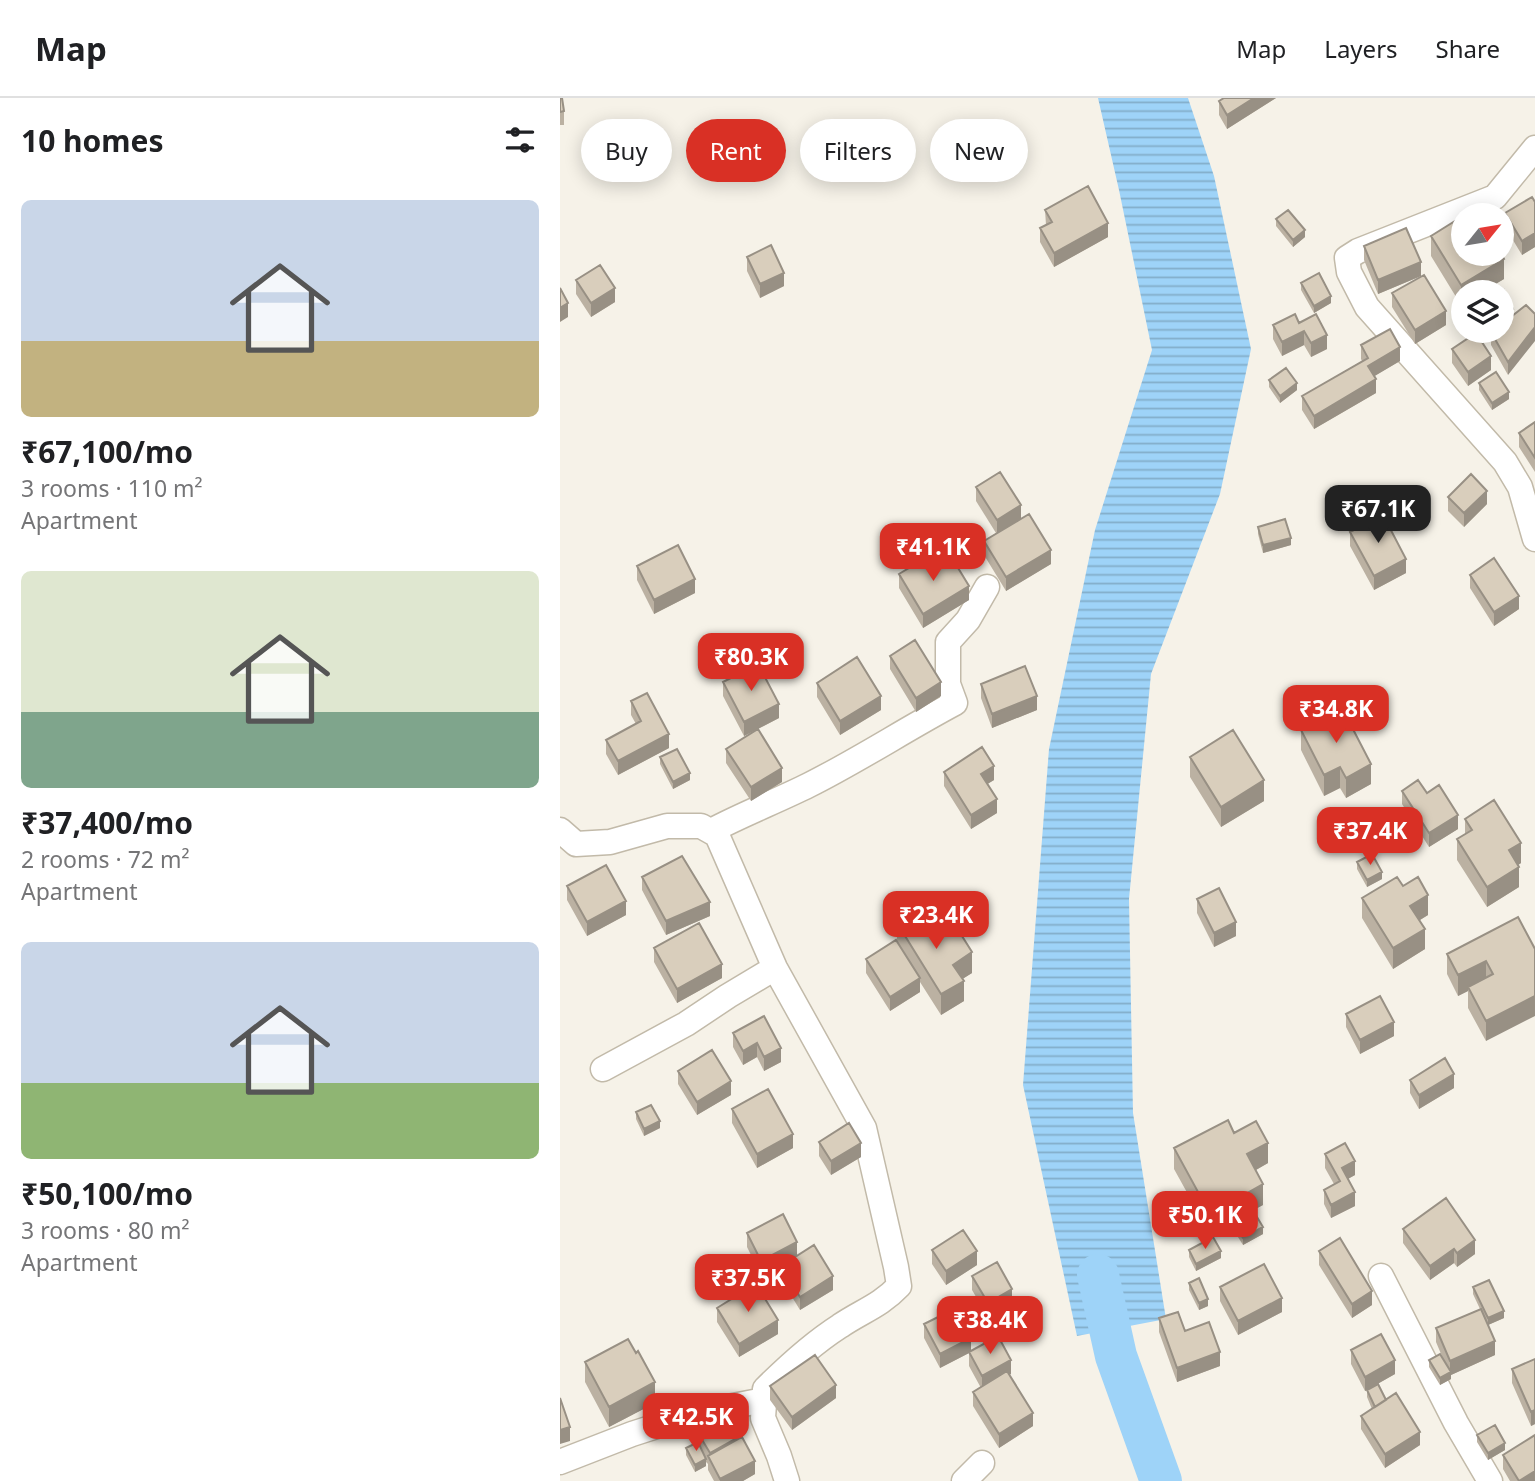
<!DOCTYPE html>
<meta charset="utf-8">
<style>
body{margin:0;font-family:"Noto Sans",sans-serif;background:#f2f2f2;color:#202124;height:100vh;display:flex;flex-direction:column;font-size:26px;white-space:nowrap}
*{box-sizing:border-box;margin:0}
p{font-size:23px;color:#757577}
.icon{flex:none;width:38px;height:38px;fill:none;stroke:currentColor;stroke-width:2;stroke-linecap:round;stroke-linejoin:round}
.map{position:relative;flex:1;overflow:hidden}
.side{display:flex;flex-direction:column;background:#fff;width:560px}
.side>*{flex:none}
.hud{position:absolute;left:21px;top:21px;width:665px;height:63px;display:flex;gap:14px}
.needle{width:46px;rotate:60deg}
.buttons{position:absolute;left:891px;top:105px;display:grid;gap:14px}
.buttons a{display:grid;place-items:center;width:63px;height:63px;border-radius:50%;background:#fff;box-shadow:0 4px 18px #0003;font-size:35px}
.price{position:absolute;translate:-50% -60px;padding:0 16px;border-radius:14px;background:#d93025;color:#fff;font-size:23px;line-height:46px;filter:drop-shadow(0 2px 4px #0008)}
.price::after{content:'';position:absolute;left:50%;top:42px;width:21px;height:16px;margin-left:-10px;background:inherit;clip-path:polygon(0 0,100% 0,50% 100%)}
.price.on{background:#222;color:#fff}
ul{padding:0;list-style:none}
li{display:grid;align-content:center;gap:14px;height:371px;padding:0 21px}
li span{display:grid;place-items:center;height:217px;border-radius:10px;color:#555}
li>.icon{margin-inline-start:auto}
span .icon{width:126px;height:126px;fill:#fffc;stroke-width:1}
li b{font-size:30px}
h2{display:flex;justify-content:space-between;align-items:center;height:84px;padding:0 21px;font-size:30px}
.pill{padding:0 24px;border-radius:32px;background:#fff;box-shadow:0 4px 18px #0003;font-size:24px;line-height:63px}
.pill.on{background:#d93025;color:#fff}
header{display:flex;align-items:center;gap:42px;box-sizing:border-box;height:98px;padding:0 35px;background:#fff;border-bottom:2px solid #e0e0e0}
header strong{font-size:33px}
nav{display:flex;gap:38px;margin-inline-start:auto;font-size:24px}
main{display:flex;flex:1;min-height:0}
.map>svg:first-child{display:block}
.water{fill:url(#water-rules)}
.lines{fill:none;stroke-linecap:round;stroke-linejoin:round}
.river{stroke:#9ed3f8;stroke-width:42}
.street-casing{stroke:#c2baa9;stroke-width:27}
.street{stroke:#fff;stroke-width:24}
.wall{fill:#bbb1a2}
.shaded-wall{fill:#989084}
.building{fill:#d9cebc;stroke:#989084;stroke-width:2}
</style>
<header>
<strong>Map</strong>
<nav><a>Map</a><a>Layers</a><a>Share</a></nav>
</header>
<main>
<section class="side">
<h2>10 homes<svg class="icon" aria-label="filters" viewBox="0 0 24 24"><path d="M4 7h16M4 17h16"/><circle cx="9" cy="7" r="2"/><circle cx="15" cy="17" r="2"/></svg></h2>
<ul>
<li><span style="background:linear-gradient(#c9d6e8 65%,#c2b280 0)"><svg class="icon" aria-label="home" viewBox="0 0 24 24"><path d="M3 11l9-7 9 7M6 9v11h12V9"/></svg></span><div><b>₹67,100/mo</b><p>3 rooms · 110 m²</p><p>Apartment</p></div></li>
<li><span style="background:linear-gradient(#dfe7d0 65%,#7fa58c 0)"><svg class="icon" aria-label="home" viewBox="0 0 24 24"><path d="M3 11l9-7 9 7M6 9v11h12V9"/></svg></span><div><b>₹37,400/mo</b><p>2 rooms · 72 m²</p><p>Apartment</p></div></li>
<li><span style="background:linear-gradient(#c9d6e8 65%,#8fb573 0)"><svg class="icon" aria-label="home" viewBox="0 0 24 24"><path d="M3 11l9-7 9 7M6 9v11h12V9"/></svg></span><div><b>₹50,100/mo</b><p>3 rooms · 80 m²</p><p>Apartment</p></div></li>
</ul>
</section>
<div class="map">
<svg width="975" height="1383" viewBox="0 0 975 1383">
<defs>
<pattern id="water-rules" width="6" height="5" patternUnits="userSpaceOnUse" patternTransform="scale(1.75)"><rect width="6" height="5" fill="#9ed3f8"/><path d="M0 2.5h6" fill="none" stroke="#83adca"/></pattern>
</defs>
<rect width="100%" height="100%" fill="#f6f2e8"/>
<!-- water -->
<path class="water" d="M538 0H628L654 78 691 251 660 396 591 576 569 801 573 1015 606 1221 517 1238 463 987 489 651 535 432 592 252 559 92Z"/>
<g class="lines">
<!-- river -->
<path class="river" d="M538 1177 556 1258 601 1383"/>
<!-- street casing -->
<g class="street-casing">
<path id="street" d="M975 50 935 99 798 153 787 160 789 174 807 209 945 364 960 389 975 441
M0 732 16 746 50 744 107 728H141L157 737 215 870 304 1030 336 1169 339 1188C320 1208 302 1213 280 1228 252 1246 228 1268 205 1291L203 1320 219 1358 227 1383
M151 733C183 716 217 703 249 687 299 662 346 631 395 605L388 586V544L408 522 427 489
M43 971 126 926 168 898 215 870
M821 1178 896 1325 930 1383
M0 1364 72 1336 137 1315 204 1302
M404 1383 422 1365"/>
</g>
<!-- street -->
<use href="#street" class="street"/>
</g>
<!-- wall -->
<path class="wall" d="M0 0 4 13V27H0Z
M664 0H716L667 31 659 17V3Z
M975 104V149L962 157 945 129V115Z
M485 112 548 139 494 169 480 144V130L486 127Z
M716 121 745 139 733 149 716 128Z
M871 138 944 181 922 194H903L901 207 871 158Z
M804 148 861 178 818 196 804 162Z
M187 159 224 188 200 200 187 173Z
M16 182 55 204 31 219 16 196Z
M741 185 771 205 754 215 741 192Z
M942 194 953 217 948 277 931 247V234L949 220 942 224Z
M832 195 886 227 855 246 832 209Z
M739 225 767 251 751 259 744 247 722 258 713 241V227Z
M801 247 840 263 814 278 816 295 754 331 742 312V298L802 263 801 261Z
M892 251 931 272 908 288 892 265Z
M709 282 737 292 720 305 709 289Z
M919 285 949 301 932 312 919 292Z
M975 324V374L959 349V335Z
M416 389 461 420 491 466 446 493 424 457V443L436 435 416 403Z
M888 399 927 406 904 429 888 413Z
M698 429 731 447 703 455 698 436Z
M790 434 846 475 814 492 790 448Z
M77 468 135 495 94 516 77 482Z
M371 473 409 502 363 530 339 490V476Z
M910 477 959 511 934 528 910 490Z
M330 558 381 598 356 614 330 571Z
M163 584 219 620 198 631 222 684 191 703 166 665V651L196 632 184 638 163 598Z
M257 585 321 612 280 637 257 599Z
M421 586 477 612 432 630 421 600Z
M71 603 109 650 58 677 46 656V642L76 626 71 617Z
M741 632 811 686 786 700 780 690 764 698 741 652Z
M100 659 130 682 113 691 100 666Z
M630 659 704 703 661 729 630 679Z
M384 674 434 682 427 686 437 715 411 731 384 688Z
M842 693 898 731 869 749 842 706Z
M905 721 961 765 958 767 959 789 927 809 897 762V741L905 736Z
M797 764 822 781 807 789 797 771Z
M82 779 150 818 106 837 82 792Z
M7 788 66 817 27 838 7 802Z
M802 800 868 817 860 822 865 851 833 871 802 820Z
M637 801 676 838 654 849 637 815Z
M958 819 926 943 908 910V893L898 898 887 876V856Z
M337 825 375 840 412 875 402 881 404 903 381 917 360 884V894L330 913 306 875V861L337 843Z
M94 850 162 880 117 905 94 864Z
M786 916 834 938 800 956 786 929Z
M204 918 221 964 204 973 197 959 183 967 173 949V935Z
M118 973 171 997 137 1017 118 986Z
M850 982 894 990 859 1011 850 995Z
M172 1011 233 1050 197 1070 172 1025Z
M76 1014 100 1030 84 1038 76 1021Z
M674 1035 708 1065 696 1072 703 1107 693 1112 703 1136 683 1147 671 1128V1124L650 1136 614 1071V1050Z
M259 1044 301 1059 271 1077 259 1058Z
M765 1056 795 1077 788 1081 795 1108 771 1120 764 1106V1092L774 1086 765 1070Z
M843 1131 915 1156 897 1169 894 1165 870 1182 843 1145Z
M187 1135 237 1157 273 1192 240 1212 221 1181V1168L226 1164 201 1177 187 1149Z
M372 1152 417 1167 386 1187 372 1166Z
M629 1152 661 1160 636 1173 629 1159Z
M759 1153 812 1207 792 1220 759 1167Z
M412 1178 452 1205 428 1219 412 1192Z
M629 1185 648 1208 639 1212 629 1192Z
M660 1189 722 1214 678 1237 660 1203Z
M913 1189 944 1220 928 1227 935 1257 891 1277V1281L880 1287 869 1269V1262L884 1263 876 1244V1230L920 1211 913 1196Z
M157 1210 218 1236 179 1259 157 1224Z
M599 1220 625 1233 660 1268 617 1284 599 1234Z
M364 1226 451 1276H449L473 1328 439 1350 413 1308V1294L421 1290 409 1268V1255L380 1270 364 1240Z
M791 1252 835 1276 805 1293 791 1266Z
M975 1261V1326L971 1328 952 1285V1271Z
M25 1264 95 1305 49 1329 25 1284Z
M210 1288 276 1300 232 1332 210 1302Z
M807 1292 826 1302 860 1347 825 1370 801 1331V1318L812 1311 807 1299Z
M135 1330 182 1340 195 1376 183 1383H154L148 1372V1366L146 1364V1368L135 1374 126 1357V1350L136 1345Z
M917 1337 945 1352 928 1362 917 1344Z
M943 1357 975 1383H950L943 1371Z"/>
<!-- shaded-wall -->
<path class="shaded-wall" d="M694 0H716L667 31V17Z
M548 125V139L494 169V155Z
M745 132V139L733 149V142Z
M975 135V149L962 157V143Z
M944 161V181L922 194H903V206L901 207V187Z
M861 164V178L818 196V182Z
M224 175V188L200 200V186Z
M55 190V204L31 219V205Z
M771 198V205L754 215V208Z
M8 205V219L0 224V210Z
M953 211V218L942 224V217Z
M886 213V227L855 246V232Z
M975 229V243L948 277V264Z
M744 233V247L722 258V244Z
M767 237V251L751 259V245Z
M840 249V263L808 282V268Z
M931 258V272L908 288V274Z
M816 281V295L754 331V318Z
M737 285V292L720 305V298Z
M949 294V301L932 312V305Z
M927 393V406L904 429V415Z
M461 407V421L437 436V422Z
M731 440V447L703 455V447Z
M491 452V466L446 493V479Z
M846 461V475L814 492V478Z
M135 481V495L94 516V502Z
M409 488V502L363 530V516Z
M959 498V511L934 528V514Z
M381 584V598L356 614V600Z
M321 598V612L280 637V623Z
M477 598V612L432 630V616Z
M219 606V620L184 638V624Z
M109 636V650L58 677V663Z
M811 666V686L786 700V680Z
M434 668V682L421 690V676Z
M780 669V690L764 698V677Z
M222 670V684L191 703V689Z
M130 675V682L113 691V684Z
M704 682V703L661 729V709Z
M437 701V715L411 731V717Z
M898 717V731L869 749V735Z
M961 745V765L949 773V752Z
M959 769V789L927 809V789Z
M822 774V781L807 789V782Z
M868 797V817L850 828V808Z
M66 803V817L27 838V824Z
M150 804V818L106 837V823Z
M676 824V838L654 849V835Z
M865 831V851L833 871V850Z
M412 854V875L393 887V867Z
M926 863V884L908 889V893L898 898V877Z
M162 866V880L117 905V891Z
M360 880V894L330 913V899Z
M404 883V903L381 917V896Z
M975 898V918L926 943V923Z
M834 924V938L800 956V942Z
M197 945V959L183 967V953Z
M221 950V964L204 973V959Z
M894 976V990L859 1011V997Z
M171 983V997L137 1017V1004Z
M100 1023V1030L84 1038V1031Z
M233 1036V1050L197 1070V1056Z
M301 1045V1059L271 1077V1063Z
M708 1045V1065L687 1077V1056Z
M795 1063V1077L782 1084V1070Z
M703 1086V1107L673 1123 671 1121V1124L650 1136V1116Z
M795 1094V1108L771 1120V1107Z
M703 1129V1136L683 1147V1140Z
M915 1142V1156L897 1169V1155Z
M237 1144V1158L201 1177V1163Z
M894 1151V1165L870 1182V1168Z
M417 1153V1167L386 1187V1173Z
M661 1153V1160L636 1173V1166Z
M273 1178V1192L240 1212V1199Z
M452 1191V1205L428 1219V1205Z
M812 1193V1207L792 1220V1206Z
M722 1200V1214L678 1237V1223Z
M648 1201V1208L639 1212V1205Z
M944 1213V1220L928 1227V1220Z
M218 1222V1236L179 1259V1246Z
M411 1240V1254L380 1270V1256Z
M935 1243V1257L891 1277V1281L880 1287V1280L890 1274V1263Z
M660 1254V1268L617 1284V1270Z
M451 1262V1276L422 1292V1278Z
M835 1262V1276L805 1293V1279Z
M95 1284V1305L49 1329V1309Z
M276 1287V1300L232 1332V1319Z
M975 1312V1326L971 1328V1314Z
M473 1315V1328L439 1350V1336Z
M10 1329V1343L0 1346V1332Z
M860 1334V1347L825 1370V1356Z
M182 1337V1351L150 1361V1355Z
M945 1345V1352L928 1362V1355Z
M146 1361V1368L135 1374V1367Z
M195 1363V1376L183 1383H160V1381Z
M975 1373V1383H960Z"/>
<!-- building -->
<path class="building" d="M0 0H2L4 13 0 14Z
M664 0H694L667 17 659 3Z
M528 88 548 125 494 155 480 130 492 124 485 112Z
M972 99 975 104V135L962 143 945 115Z
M728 112 745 132 733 142 716 121Z
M914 112 917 117H905Z
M903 118V156H941L944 161 901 187 871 138Z
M846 130 861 164 818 182 804 148Z
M211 147 224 175 200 186 187 159Z
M40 167 55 190 31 205 16 182Z
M759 175 771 198 754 208 741 185Z
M864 177 886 213 855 232 832 195Z
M0 190 8 205 0 210Z
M944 192 953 211 942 217V194H939Z
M966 207 975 216V229L948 264 931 234 942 233V226Z
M735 216 739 225 756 216 767 237 751 245 744 233 722 244 713 227Z
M830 231 840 249 808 268 816 281 754 318 742 298 808 260 801 247Z
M916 235 931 258 908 274 892 251Z
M726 270 737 285 720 298 709 282Z
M936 274 949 294 932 305 919 285Z
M975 324V360L959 335Z
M440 374 461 407 437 422 416 389Z
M911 376 927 393 904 415 888 399Z
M469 416 491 452 446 479 424 443Z
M823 417 846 461 814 478 790 434Z
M725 421 731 440 703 447 698 429Z
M118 447 135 481 94 502 77 468Z
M392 460 409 488 363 516 339 476 364 461 371 473Z
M934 460 959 498 934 514 910 477Z
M355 542 381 584 356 600 330 558Z
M297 559 321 598 280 623 257 585Z
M198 566 219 606 184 624 163 584Z
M465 568 477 598 432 616 421 586Z
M87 595 109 636 58 663 46 642 81 623 71 603Z
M782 610 811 666 786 680 780 669 764 677 741 632Z
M198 631 222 670 191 689 166 651Z
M673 632 704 682 661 709 630 659Z
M422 649 434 668 421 676 437 701 411 717 384 674Z
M117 651 130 675 113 684 100 659Z
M858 682 867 695 879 687 898 717 869 735 842 693Z
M934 702 961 745 949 752 959 769 927 789 897 741 912 732 905 721Z
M812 756 822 774 807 782 797 764Z
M122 758 150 804 106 823 82 779Z
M46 767 66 803 27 824 7 788Z
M837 779 843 788 858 779 868 797 850 808 865 831 833 850 802 800Z
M659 790 676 824 654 835 637 801Z
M358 812 375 840 395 827 412 854 393 867 404 883 381 896 337 825Z
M958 819 975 851V898L926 923 908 889 933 876 926 863 898 877 887 856Z
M139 825 162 866 117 891 94 850Z
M336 842 360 880 330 899 306 861Z
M820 898 834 924 800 942 786 916Z
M204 918 221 950 204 959 197 945 183 953 173 935Z
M152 952 171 983 137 1004 118 973Z
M885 960 894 976 859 997 850 982Z
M208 991 233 1036 197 1056 172 1011Z
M91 1007 100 1023 84 1031 76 1014Z
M668 1022 674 1035 696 1023 708 1045 687 1056 703 1086 650 1116 614 1050Z
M289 1025 301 1045 271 1063 259 1044Z
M785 1045 795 1063 782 1070 795 1094 771 1107 764 1092 780 1083 765 1056Z
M886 1100 915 1142 897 1155 894 1151 870 1168 843 1131Z
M691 1109 703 1129 683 1140 671 1121Z
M223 1116 237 1144 201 1163 187 1135Z
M403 1132 417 1153 386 1173 372 1152Z
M653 1139 661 1153 636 1166 629 1152Z
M780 1140 812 1193 792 1206 759 1153Z
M254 1147 273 1178 240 1199 221 1168Z
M437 1164 452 1191 428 1205 412 1178Z
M704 1166 722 1200 678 1223 660 1189Z
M639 1180 648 1201 639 1205 629 1185Z
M929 1182 944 1213 928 1220 913 1189Z
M196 1186 218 1222 179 1246 157 1210Z
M396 1210 411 1240 380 1256 364 1226Z
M921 1211 935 1243 890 1263 876 1230Z
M618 1214 625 1233 649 1224 660 1254 617 1270 599 1220Z
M821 1236 835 1262 805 1279 791 1252Z
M438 1238 451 1262 422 1278 409 1254Z
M68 1241 76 1255 78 1253 95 1284 49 1309 25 1264Z
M880 1256 891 1274 880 1280 869 1262Z
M255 1257 276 1287 232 1319 210 1288Z
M975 1261V1312L971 1314 952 1271Z
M447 1273 473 1315 439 1336 413 1294Z
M818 1286 826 1302 815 1309 807 1292Z
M836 1295 860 1334 825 1356 801 1318Z
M0 1300 10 1329 0 1332Z
M167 1311 182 1337 150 1355 135 1330Z
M935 1327 945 1345 928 1355 917 1337Z
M975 1337V1373L959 1383 943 1357Z
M182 1339 195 1363 160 1381 148 1358Z
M138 1344 146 1361 135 1367 126 1350Z"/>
</svg>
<div class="buttons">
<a><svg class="needle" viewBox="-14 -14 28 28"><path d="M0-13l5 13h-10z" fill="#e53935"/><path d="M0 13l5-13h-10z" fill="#757577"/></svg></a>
<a><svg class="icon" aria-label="layers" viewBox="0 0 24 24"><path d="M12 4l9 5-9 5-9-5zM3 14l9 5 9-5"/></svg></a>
</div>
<b class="price on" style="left:818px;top:447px">₹67.1K</b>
<b class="price" style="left:373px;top:485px">₹41.1K</b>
<b class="price" style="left:191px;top:595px">₹80.3K</b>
<b class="price" style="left:776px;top:647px">₹34.8K</b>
<b class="price" style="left:810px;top:769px">₹37.4K</b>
<b class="price" style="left:376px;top:853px">₹23.4K</b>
<b class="price" style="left:645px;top:1153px">₹50.1K</b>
<b class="price" style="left:188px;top:1216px">₹37.5K</b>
<b class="price" style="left:430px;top:1258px">₹38.4K</b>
<b class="price" style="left:136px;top:1355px">₹42.5K</b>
<div class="hud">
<a class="pill">Buy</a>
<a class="pill on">Rent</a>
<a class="pill">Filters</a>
<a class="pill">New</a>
</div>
</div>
</main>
